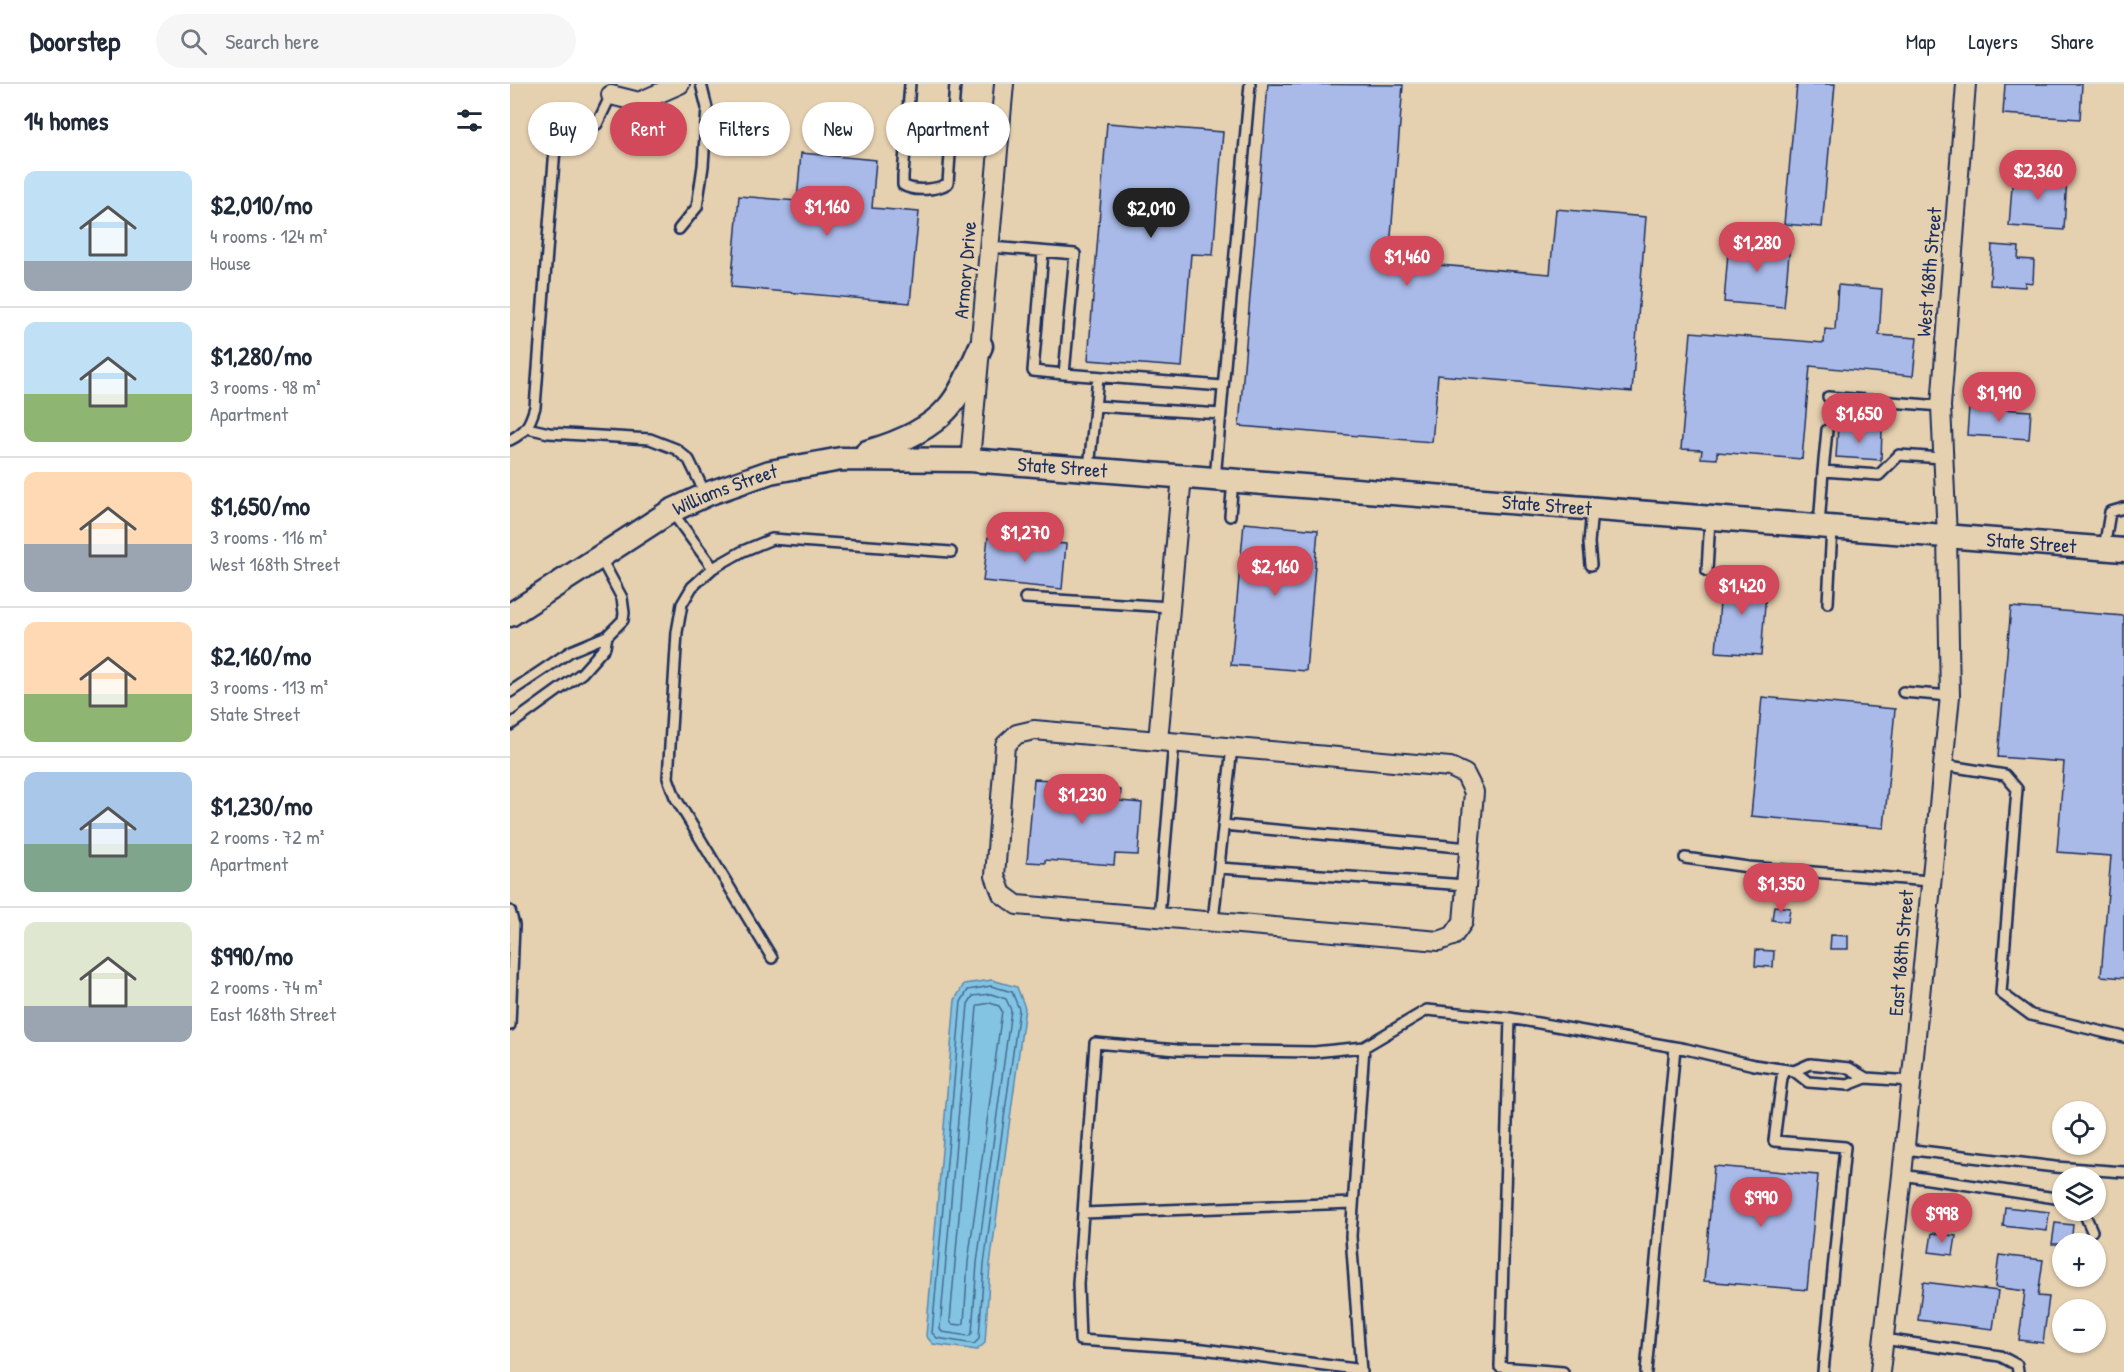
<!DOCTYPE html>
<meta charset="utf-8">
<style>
body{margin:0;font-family:"Patrick Hand",sans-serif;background:#f6f6f7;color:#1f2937;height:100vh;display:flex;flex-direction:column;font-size:22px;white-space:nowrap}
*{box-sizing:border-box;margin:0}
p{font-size:20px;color:#747a83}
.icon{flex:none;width:33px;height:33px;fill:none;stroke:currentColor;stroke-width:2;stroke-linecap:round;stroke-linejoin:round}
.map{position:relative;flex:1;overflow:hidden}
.side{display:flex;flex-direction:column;background:#fff;width:510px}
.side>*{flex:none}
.hud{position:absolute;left:18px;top:18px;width:570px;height:54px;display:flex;gap:12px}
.fabs{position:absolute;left:1542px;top:1017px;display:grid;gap:12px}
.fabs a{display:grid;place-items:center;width:54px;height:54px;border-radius:50%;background:#fff;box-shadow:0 2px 4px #0004;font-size:30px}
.price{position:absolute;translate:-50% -51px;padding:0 14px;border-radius:21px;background:#d1495b;color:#fff;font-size:20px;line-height:39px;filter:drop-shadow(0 2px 3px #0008)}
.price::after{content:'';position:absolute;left:50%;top:36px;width:18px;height:14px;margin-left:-9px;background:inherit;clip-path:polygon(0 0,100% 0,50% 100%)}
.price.current{background:#222;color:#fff}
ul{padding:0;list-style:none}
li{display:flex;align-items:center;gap:18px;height:150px;padding:0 24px}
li+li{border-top:2px solid #e0e1e3}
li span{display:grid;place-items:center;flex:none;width:168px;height:120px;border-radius:12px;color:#555}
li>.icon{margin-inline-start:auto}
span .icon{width:72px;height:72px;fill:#fffc;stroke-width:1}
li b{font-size:26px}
h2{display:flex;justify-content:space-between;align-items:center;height:72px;padding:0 24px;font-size:26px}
.chip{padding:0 21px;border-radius:27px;background:#fff;box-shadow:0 2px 4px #0004;font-size:21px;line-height:54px}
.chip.current{background:#d1495b;color:#fff}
header{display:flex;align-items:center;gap:36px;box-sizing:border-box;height:84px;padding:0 30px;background:#fff;border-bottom:2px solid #e0e1e3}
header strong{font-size:28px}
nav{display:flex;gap:33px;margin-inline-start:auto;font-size:21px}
.search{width:420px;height:54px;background:#f6f6f7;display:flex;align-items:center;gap:15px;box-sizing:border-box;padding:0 21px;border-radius:33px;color:#747a83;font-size:22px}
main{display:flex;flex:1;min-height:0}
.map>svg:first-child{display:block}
.water{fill:#83c4e3;stroke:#5988ae;stroke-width:1.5}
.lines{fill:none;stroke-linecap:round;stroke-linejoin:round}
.shore{stroke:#456b93;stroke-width:1.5}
.building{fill:#a9bae9;stroke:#1b2f5e;stroke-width:1.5}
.service-casing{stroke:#1b2f5e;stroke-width:14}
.minor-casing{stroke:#1b2f5e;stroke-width:22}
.tertiary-casing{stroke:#1b2f5e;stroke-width:27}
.service{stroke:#e5d0af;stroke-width:9}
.minor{stroke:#e5d0af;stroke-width:18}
.tertiary{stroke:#e5d0af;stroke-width:22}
.labels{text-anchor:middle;stroke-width:6;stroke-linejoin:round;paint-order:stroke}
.street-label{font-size:20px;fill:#1b2f5e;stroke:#e5d0af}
</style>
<header>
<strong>Doorstep</strong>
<div class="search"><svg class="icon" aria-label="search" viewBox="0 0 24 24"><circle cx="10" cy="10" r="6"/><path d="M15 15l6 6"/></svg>Search here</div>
<nav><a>Map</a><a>Layers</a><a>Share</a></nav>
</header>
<main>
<section class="side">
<h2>14 homes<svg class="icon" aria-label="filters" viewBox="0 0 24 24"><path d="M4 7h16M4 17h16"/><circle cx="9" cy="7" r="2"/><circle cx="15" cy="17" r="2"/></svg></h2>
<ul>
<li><span style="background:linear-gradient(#bfe0f5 75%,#9aa5b1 0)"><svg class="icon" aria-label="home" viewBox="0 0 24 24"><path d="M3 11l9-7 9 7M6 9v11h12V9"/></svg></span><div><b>$2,010/mo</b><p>4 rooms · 124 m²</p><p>House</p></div></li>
<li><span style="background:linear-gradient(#bfe0f5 60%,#8fb573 0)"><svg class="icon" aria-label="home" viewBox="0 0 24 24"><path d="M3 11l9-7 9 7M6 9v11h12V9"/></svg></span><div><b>$1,280/mo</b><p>3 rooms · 98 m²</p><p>Apartment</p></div></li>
<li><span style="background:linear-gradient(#ffd9b3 60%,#9aa5b1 0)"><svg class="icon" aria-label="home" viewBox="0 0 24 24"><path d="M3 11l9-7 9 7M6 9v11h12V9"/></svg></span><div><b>$1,650/mo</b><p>3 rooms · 116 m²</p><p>West 168th Street</p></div></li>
<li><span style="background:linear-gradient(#ffd9b3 60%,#8fb573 0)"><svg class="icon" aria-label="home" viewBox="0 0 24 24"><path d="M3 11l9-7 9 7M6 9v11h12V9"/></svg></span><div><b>$2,160/mo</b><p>3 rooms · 113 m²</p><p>State Street</p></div></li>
<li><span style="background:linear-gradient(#a9c7e8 60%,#7fa58c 0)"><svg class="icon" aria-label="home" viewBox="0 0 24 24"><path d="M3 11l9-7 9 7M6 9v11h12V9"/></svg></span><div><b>$1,230/mo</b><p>2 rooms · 72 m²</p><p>Apartment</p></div></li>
<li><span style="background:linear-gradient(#dfe7d0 70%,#9aa5b1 0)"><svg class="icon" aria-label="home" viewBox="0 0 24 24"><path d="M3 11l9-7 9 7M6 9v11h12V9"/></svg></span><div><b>$990/mo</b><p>2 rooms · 74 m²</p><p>East 168th Street</p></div></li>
</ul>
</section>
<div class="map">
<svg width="1614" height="1288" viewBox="0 0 1614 1288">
<rect width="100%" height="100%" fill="#e5d0af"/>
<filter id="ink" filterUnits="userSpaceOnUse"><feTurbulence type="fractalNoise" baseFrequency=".0167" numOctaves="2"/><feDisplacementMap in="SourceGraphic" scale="12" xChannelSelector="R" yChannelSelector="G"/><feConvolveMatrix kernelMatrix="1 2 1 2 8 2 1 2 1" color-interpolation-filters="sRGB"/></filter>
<g filter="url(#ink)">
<!-- water -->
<path class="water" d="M482 896 507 903 515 924 480 1181 475 1259 467 1266 423 1260 416 1252 445 916 454 900Z"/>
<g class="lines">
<!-- shore -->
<path class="shore" d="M481 902 502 908 509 925 474 1180 469 1255 464 1260 427 1254 422 1249 451 918 458 906Z
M481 910 496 915 501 926 467 1179 462 1249 459 1252 432 1248 430 1245 458 920 463 912Z
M480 919 489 922 492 927 458 1178 454 1239 451 1241 442 1240 440 1237 467 923 469 921Z"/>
</g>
<!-- building -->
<path class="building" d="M758 0 893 1 879 177 1040 190 1046 125 1136 133 1122 308 928 291 922 358 729 342Z
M1287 0H1325L1312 143 1274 140Z
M1495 0H1572L1570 35 1493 30Z
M597 39 713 48 703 171 681 170 672 283 578 276Z
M291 69 366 76 362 124 409 128 400 219 221 203 229 112 287 117Z
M1503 89 1557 92 1554 146 1499 142Z
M1219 156 1280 160 1274 223 1214 218Z
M1482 161 1509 163 1508 175 1524 176 1523 199 1515 198V203L1480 201Z
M1328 201 1372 205 1369 251 1407 254 1403 292 1300 282 1292 375 1207 368V375L1191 374 1192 366 1171 365 1181 248 1314 259 1315 245 1325 246Z
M1459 323 1521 327 1519 355 1457 351Z
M1328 343 1372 346 1371 376 1326 373Z
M734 439 808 446 796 587 721 581Z
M478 453 556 460 552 505 473 497Z
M1212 493 1257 496 1251 571 1206 568Z
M1501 523 1614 532V894L1591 892 1601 772 1547 768 1554 678 1488 673Z
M1252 613 1385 625 1374 744 1241 732Z
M524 695 542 696V700L611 706 610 717 632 719 628 771 605 770 604 781 535 776V779L517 778Z
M1264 822 1280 824 1278 838 1262 836Z
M1321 851 1338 852V865H1320Z
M1246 866 1264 867 1263 883 1245 882Z
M1204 1082 1308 1091 1297 1206 1194 1197Z
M1495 1123 1539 1128 1537 1147 1493 1142Z
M1545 1139 1563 1141 1561 1160H1542Z
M1422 1149 1446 1152 1443 1171 1419 1168Z
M1489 1171 1533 1176 1528 1212 1539 1213 1533 1259 1509 1256 1515 1207 1485 1203Z
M1413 1198 1488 1207 1483 1245 1408 1236Z"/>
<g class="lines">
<!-- service casing -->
<g class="service-casing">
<path id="service" d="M400 0 393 92V101C404 108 428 106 438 99L445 0
M169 145 187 123 193 82 197 24 191 0
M480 163 565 170 554 290 713 302
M533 168 523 287 554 290
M1318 313 1431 322
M585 322 711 330
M17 344 39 349 140 355 166 365 179 376 196 411
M1317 346 1313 387 1369 391 1389 371 1432 374
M0 356C16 348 20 340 25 323L45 64 87 40 101 11
M579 385 588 293
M705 395 740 0
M162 428 203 484
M720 432 723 396
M1309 442 1313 387
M1594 465 1600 428 1614 424
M1081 481 1079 459 1082 425
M1197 487 1200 434
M515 514 660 523
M1318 519 1322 443
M0 608 61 567 97 552 113 536 114 529 112 514 90 473
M1393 608 1440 612
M0 641 72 589 95 563 97 552
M1433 681 1495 691 1507 705 1491 909 1521 931 1614 953
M713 741 959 764
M1175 774 1238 783 1420 797
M709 784 956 801
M0 827 4 841 0 941
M649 833 664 658
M703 837 722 663
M262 874 165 713 158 694 167 548 172 520 182 503 203 484 233 467 262 455 441 468
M1000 934 990 1283 1053 1288
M1273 986 1264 1057 1335 1063 1313 1288
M1356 994 1339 984 1300 980 1284 987 1298 998 1338 1001 1356 994 1401 997
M1395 1065 1545 1083 1614 1088
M1392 1091 1552 1115
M1573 1126 1582 1147
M573 1129 843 1119
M1373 1255 1490 1272 1507 1281 1508 1288
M851 1288 841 1152 854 963
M852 1288 845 1285 693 1265 570 1256 568 1200 585 959 667 966 804 968 854 963 917 926 1000 934 1176 965 1244 981 1284 987
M1136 1288 1165 963"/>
</g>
<!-- minor casing -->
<g class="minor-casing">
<path id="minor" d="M101 11 129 18 170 0
M460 376 494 0
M648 657 940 683 955 690 964 708 953 838 943 852 929 857 507 821 492 810 485 792 495 661 507 650 524 646 648 657 672 392
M1370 1288 1392 1091 1440 612 1437 453 1431 322 1456 0"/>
</g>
<!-- tertiary casing -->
<g class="tertiary-casing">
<g id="tertiary">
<path d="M357 368C385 360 418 347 438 324 453 307 461 283 471 262"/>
<path id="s1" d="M0 531 161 427 200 409 260 388 331 375 460 376 1614 466"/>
</g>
</g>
<!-- service -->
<use href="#service" class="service"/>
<!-- minor -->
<use href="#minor" class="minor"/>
<!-- tertiary -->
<use href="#tertiary" class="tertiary"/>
</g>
</g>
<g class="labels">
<!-- street labels -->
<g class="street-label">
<text transform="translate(455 186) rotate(-85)" y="7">Armory Drive</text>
<text transform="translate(1419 188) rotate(-85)" y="7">West 168th Street</text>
<text dy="7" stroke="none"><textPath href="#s1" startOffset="592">State Street</textPath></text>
<text dy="7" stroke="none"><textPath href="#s1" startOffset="250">Williams Street</textPath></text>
<text dy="7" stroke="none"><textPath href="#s1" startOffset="1078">State Street</textPath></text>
<text dy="7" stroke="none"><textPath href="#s1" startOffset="1564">State Street</textPath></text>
<text transform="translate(1391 869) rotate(-85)" y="7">East 168th Street</text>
</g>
</g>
</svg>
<div class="fabs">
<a><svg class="icon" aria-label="locate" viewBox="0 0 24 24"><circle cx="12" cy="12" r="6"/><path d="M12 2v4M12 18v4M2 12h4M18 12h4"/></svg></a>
<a><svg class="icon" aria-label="layers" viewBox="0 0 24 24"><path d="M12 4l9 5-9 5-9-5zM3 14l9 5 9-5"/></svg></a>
<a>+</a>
<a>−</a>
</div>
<b class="price" style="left:1528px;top:117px">$2,360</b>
<b class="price" style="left:317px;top:153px">$1,160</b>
<b class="price current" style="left:641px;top:155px">$2,010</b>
<b class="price" style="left:1247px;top:189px">$1,280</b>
<b class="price" style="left:897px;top:203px">$1,460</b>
<b class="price" style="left:1489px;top:339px">$1,910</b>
<b class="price" style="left:1349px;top:360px">$1,650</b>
<b class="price" style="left:515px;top:479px">$1,270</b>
<b class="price" style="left:765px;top:513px">$2,160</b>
<b class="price" style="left:1232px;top:532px">$1,420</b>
<b class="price" style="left:572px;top:741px">$1,230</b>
<b class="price" style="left:1271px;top:830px">$1,350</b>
<b class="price" style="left:1251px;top:1144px">$990</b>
<b class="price" style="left:1432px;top:1160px">$998</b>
<div class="hud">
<a class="chip">Buy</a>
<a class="chip current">Rent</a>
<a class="chip">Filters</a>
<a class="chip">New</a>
<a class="chip">Apartment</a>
</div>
</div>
</main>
